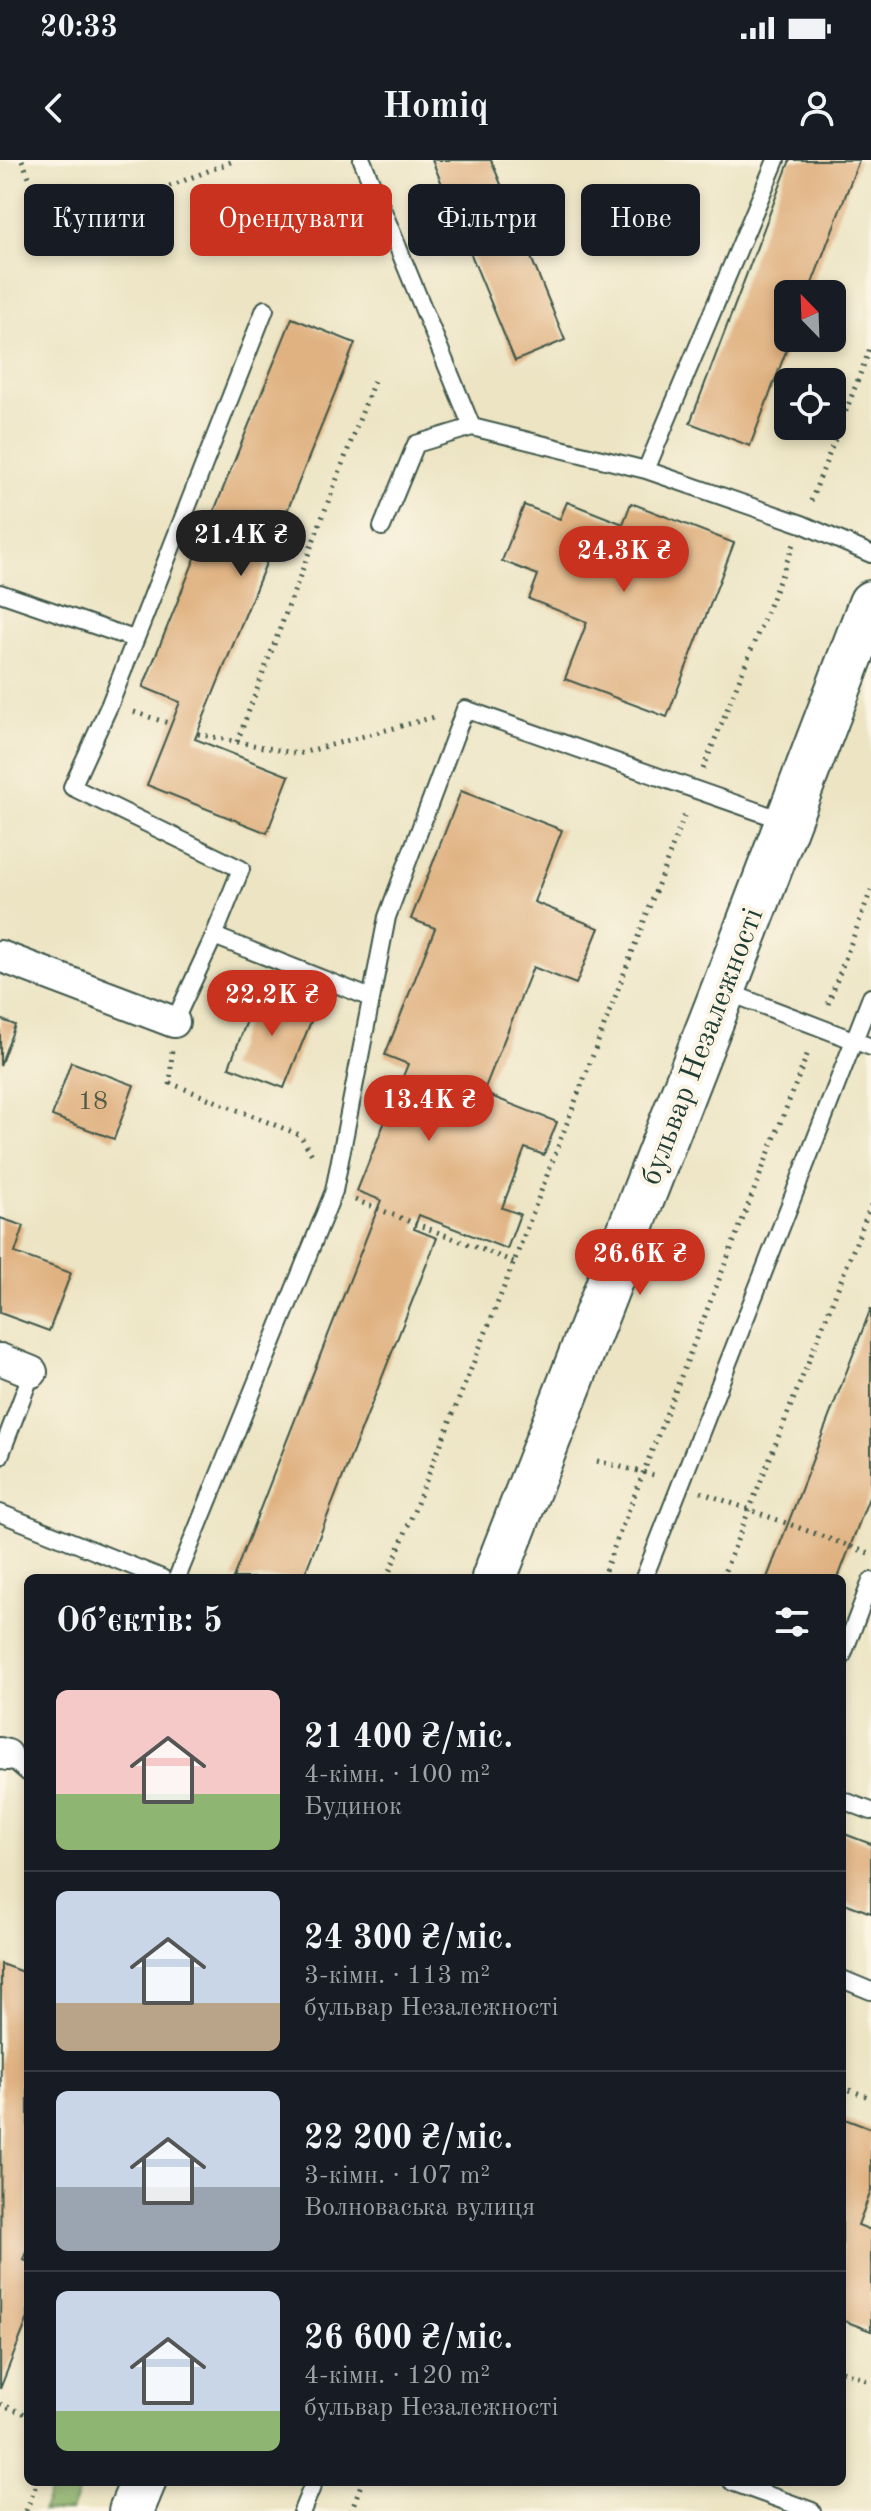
<!DOCTYPE html>
<html lang="uk">
<meta charset="utf-8">
<style>
body{margin:0;font-family:"Old Standard TT",serif;background:#20242c;color:#f1f3f6;height:100vh;display:flex;flex-direction:column;font-size:30px;white-space:nowrap}
*{box-sizing:border-box;margin:0}
p{font-size:26px;color:#9ea1a6}
.icon{flex:none;width:44px;height:44px;fill:none;stroke:currentColor;stroke-width:2;stroke-linecap:round;stroke-linejoin:round}
.map{position:relative;flex:1;overflow:hidden}
.details{position:absolute;left:24px;top:1414px;width:822px;height:912px;display:flex;flex-direction:column;background:#171b24;border-radius:12px;box-shadow:0 4px 12px #0003}
.details>*{flex:none}
.banner{position:absolute;left:24px;top:24px;width:824px;height:72px;display:flex;gap:16px}
.needle{width:52px;rotate:337deg}
.fabs{position:absolute;left:774px;top:120px;display:grid;gap:16px}
.fabs a{display:grid;place-items:center;width:72px;height:72px;border-radius:12px;background:#171b24;box-shadow:0 4px 12px #0003;font-size:40px}
.price{position:absolute;translate:-50% -68px;padding:0 18px;border-radius:28px;background:#c8321e;color:#fff;font-size:26px;line-height:52px;filter:drop-shadow(0 2px 4px #0008)}
.price::after{content:'';position:absolute;left:50%;top:48px;width:24px;height:18px;margin-left:-12px;background:inherit;clip-path:polygon(0 0,100% 0,50% 100%)}
.price.on{background:#222;color:#fff}
ul{padding:0;list-style:none}
li{display:flex;align-items:center;gap:24px;height:200px;padding:0 32px}
li+li{border-top:2px solid #363941}
li span{display:grid;place-items:center;flex:none;width:224px;height:160px;border-radius:12px;color:#555}
li>.icon{margin-inline-start:auto}
span .icon{width:96px;height:96px;fill:#fffc;stroke-width:1}
li b{font-size:34px}
h2{display:flex;justify-content:space-between;align-items:center;height:96px;padding:0 32px;font-size:34px}
.pill{padding:0 28px;border-radius:12px;background:#171b24;box-shadow:0 4px 12px #0003;font-size:28px;line-height:72px}
.pill.on{background:#c8321e;color:#fff}
.status{display:flex;justify-content:space-between;align-items:center;height:56px;padding:0 40px;background:#171b24;direction:ltr}
.status svg{height:22px;fill:currentColor}
header{display:flex;justify-content:space-between;align-items:center;height:104px;padding:0 32px;background:#171b24;font-size:36px;font-weight:800}
.map>svg:first-child{display:block}
.forest{fill:#89b066;stroke:#54764d;stroke-width:2}
.building{fill:#e0b282}
.lines{fill:none;stroke-linecap:round;stroke-linejoin:round}
.service-casing{stroke:#3e5649;stroke-width:20}
.minor-casing{stroke:#3e5649;stroke-width:34}
.secondary-casing{stroke:#3e5649;stroke-width:48}
.path{stroke:#3e5649;stroke-width:5;stroke-dasharray:2 6;stroke-linecap:butt}
.service{stroke:#fff;stroke-width:16}
.minor{stroke:#fff;stroke-width:30}
.secondary{stroke:#fff;stroke-width:44}
.labels{text-anchor:middle;stroke-width:8;stroke-linejoin:round;paint-order:stroke}
.number-label{font-size:26px;fill:#4f5a48}
.street-label{font-size:30px;fill:#1f3d34;stroke:#fcf5e5}
</style>
<div class="status"><b>20:33</b><svg viewBox="0 0 49 12"><path d="M0 12V9h3v3zM5 12V6h3v6zM10 12V3h3v9zM15 12V0h3v12zM26 1h20v11H26zM47 4h2v5h-2z"/></svg></div>
<header><svg class="icon" aria-label="back" viewBox="0 0 24 24"><path d="M15 5l-7 7 7 7"/></svg>Homiq<svg class="icon" aria-label="person" viewBox="0 0 24 24"><circle cx="12" cy="8" r="4"/><path d="M4 21q1-7 8-7t8 7"/></svg></header>
<div class="map">
<svg width="871" height="2351" viewBox="0 0 871 2351">
<rect width="100%" height="100%" fill="#fcf5e5"/>
<filter id="ink" filterUnits="userSpaceOnUse"><feTurbulence type="fractalNoise" baseFrequency=".0125" numOctaves="2"/><feDisplacementMap in="SourceGraphic" scale="16" xChannelSelector="R" yChannelSelector="G"/><feConvolveMatrix kernelMatrix="1 2 1 2 8 2 1 2 1" color-interpolation-filters="sRGB"/></filter>
<filter id="wash" filterUnits="userSpaceOnUse"><feTurbulence type="fractalNoise" baseFrequency=".006" numOctaves="4" result="noise"/><feDisplacementMap in="SourceGraphic" scale="32" xChannelSelector="R" yChannelSelector="G"/><feGaussianBlur stdDeviation="1.8" result="paint"/><feColorMatrix in="noise" values="0 0 0 0 0 0 0 0 0 0 0 0 0 0 0 0 0 1.4 0 .05"/><feComposite in="paint" operator="in"/></filter>
<g filter="url(#wash)">
<rect width="100%" height="100%" fill="#ece4c3"/>
<!-- forest -->
<path class="forest" d="M53 2322H74L81 2325 71 2351H42Z"/>
<g id="blocks">
<!-- building -->
<path class="building" d="M432 0H491L565 180 515 201Z
M790 0H859L808 134H788V178H791L750 286 690 263Z
M292 158 355 183 195 579 289 616 267 673 147 625 180 542 143 527Z
M567 342 623 364 631 343 734 383 667 557 565 519 587 462 529 439 538 415 502 401 524 345 560 359Z
M461 631 562 670 534 742 599 768 576 824 533 807 483 933 557 962 544 995 525 988 502 1048 520 1054 507 1089 419 1055 414 1069 437 1078 303 1418H233L381 1040 357 1031 408 904 385 895 435 768 411 759Z
M260 827 316 849 284 928 229 907Z
M0 859 15 865 0 906Z
M71 902 134 925 114 979 52 956Z
M0 1058 24 1066 15 1093 71 1113 49 1171 0 1153Z
M871 1148V1332L838 1418H767Z
M842 1673 871 1684V1753L842 1742Z
M1 1804 28 1814V2089L24 2100 28 2102V2158L0 2229Z
M842 1958 871 1969V2031L858 2065 871 2070V2171L842 2160Z"/>
</g>
</g>
<g filter="url(#ink)">
<use href="#blocks" fill-opacity="0" stroke="#3e5649" stroke-width="2"/>
<g class="lines">
<!-- service casing -->
<g class="service-casing">
<path id="service" d="M362 0 472 267 646 310
M776 0 646 310 802 364 871 394
M382 367 416 284 472 267
M0 433 134 479
M214 776 241 709 72 627 110 544 265 149
M725 831 871 887
M174 862 214 776 371 838
M0 1296 32 1212
M0 1353 162 1418
M177 1418 334 1031 387 757 465 549 785 661
M644 1418 871 837
M842 1497 871 1421
M7 1595 28 1613
M842 1640 871 1651
M842 1819 871 1831
M732 2322 812 2351
M302 2351 314 2322"/>
</g>
<!-- minor casing -->
<g class="minor-casing">
<path id="minor" d="M0 796 174 862
M0 1199 32 1212
M0 1593 7 1595"/>
</g>
<!-- secondary casing -->
<g class="secondary-casing">
<path id="secondary" d="M494 1418 723 831 871 443
M131 2351 143 2322"/>
</g>
<!-- path -->
<path class="path" d="M22 0 34 29 101 53 236 0
M811 341 871 186
M134 552 171 564
M198 574 298 594 438 556
M237 582 374 221
M703 609 794 384
M828 844 871 730
M172 891 170 923 300 975 314 998
M355 1040 514 1102
M597 1301 658 1316
M701 1332 871 1394
M387 1418 514 1102 686 651
M602 1418 809 890
M722 1418 871 1045
M842 1927 871 1938
M842 2211 871 2222
M0 2244 28 2255
M26 2351 37 2322
M351 2351 362 2322"/>
<!-- service -->
<use href="#service" class="service"/>
<!-- minor -->
<use href="#minor" class="minor"/>
<!-- secondary -->
<use href="#secondary" class="secondary"/>
</g>
</g>
<g class="labels">
<!-- number labels -->
<g class="number-label">
<text x="93" y="949">18</text>
</g>
<!-- street labels -->
<g class="street-label">
<text transform="translate(701 886) rotate(-69)" y="10">бульвар Незалежності</text>
</g>
</g>
</svg>
<div class="fabs">
<a><svg class="needle" viewBox="-14 -14 28 28"><path d="M0-13l5 13h-10z" fill="#e53935"/><path d="M0 13l5-13h-10z" fill="#9ea1a6"/></svg></a>
<a><svg class="icon" aria-label="locate" viewBox="0 0 24 24"><circle cx="12" cy="12" r="6"/><path d="M12 2v4M12 18v4M2 12h4M18 12h4"/></svg></a>
</div>
<b class="price on" style="left:241px;top:418px">21.4K ₴</b>
<b class="price" style="left:624px;top:434px">24.3K ₴</b>
<b class="price" style="left:272px;top:878px">22.2K ₴</b>
<b class="price" style="left:429px;top:983px">13.4K ₴</b>
<b class="price" style="left:640px;top:1137px">26.6K ₴</b>
<div class="banner">
<a class="pill">Купити</a>
<a class="pill on">Орендувати</a>
<a class="pill">Фільтри</a>
<a class="pill">Нове</a>
</div>
<section class="details">
<h2>Об’єктів: 5<svg class="icon" aria-label="filters" viewBox="0 0 24 24"><path d="M4 7h16M4 17h16"/><circle cx="9" cy="7" r="2"/><circle cx="15" cy="17" r="2"/></svg></h2>
<ul>
<li><span style="background:linear-gradient(#f6c9c9 65%,#8fb573 0)"><svg class="icon" aria-label="home" viewBox="0 0 24 24"><path d="M3 11l9-7 9 7M6 9v11h12V9"/></svg></span><div><b>21 400 ₴/міс.</b><p>4-кімн. · 100 m²</p><p>Будинок</p></div></li>
<li><span style="background:linear-gradient(#c9d6e8 70%,#b9a48a 0)"><svg class="icon" aria-label="home" viewBox="0 0 24 24"><path d="M3 11l9-7 9 7M6 9v11h12V9"/></svg></span><div><b>24 300 ₴/міс.</b><p>3-кімн. · 113 m²</p><p>бульвар Незалежності</p></div></li>
<li><span style="background:linear-gradient(#c9d6e8 60%,#9aa5b1 0)"><svg class="icon" aria-label="home" viewBox="0 0 24 24"><path d="M3 11l9-7 9 7M6 9v11h12V9"/></svg></span><div><b>22 200 ₴/міс.</b><p>3-кімн. · 107 m²</p><p>Волноваська вулиця</p></div></li>
<li><span style="background:linear-gradient(#c9d6e8 75%,#8fb573 0)"><svg class="icon" aria-label="home" viewBox="0 0 24 24"><path d="M3 11l9-7 9 7M6 9v11h12V9"/></svg></span><div><b>26 600 ₴/міс.</b><p>4-кімн. · 120 m²</p><p>бульвар Незалежності</p></div></li>
</ul>
</section>
</div>
